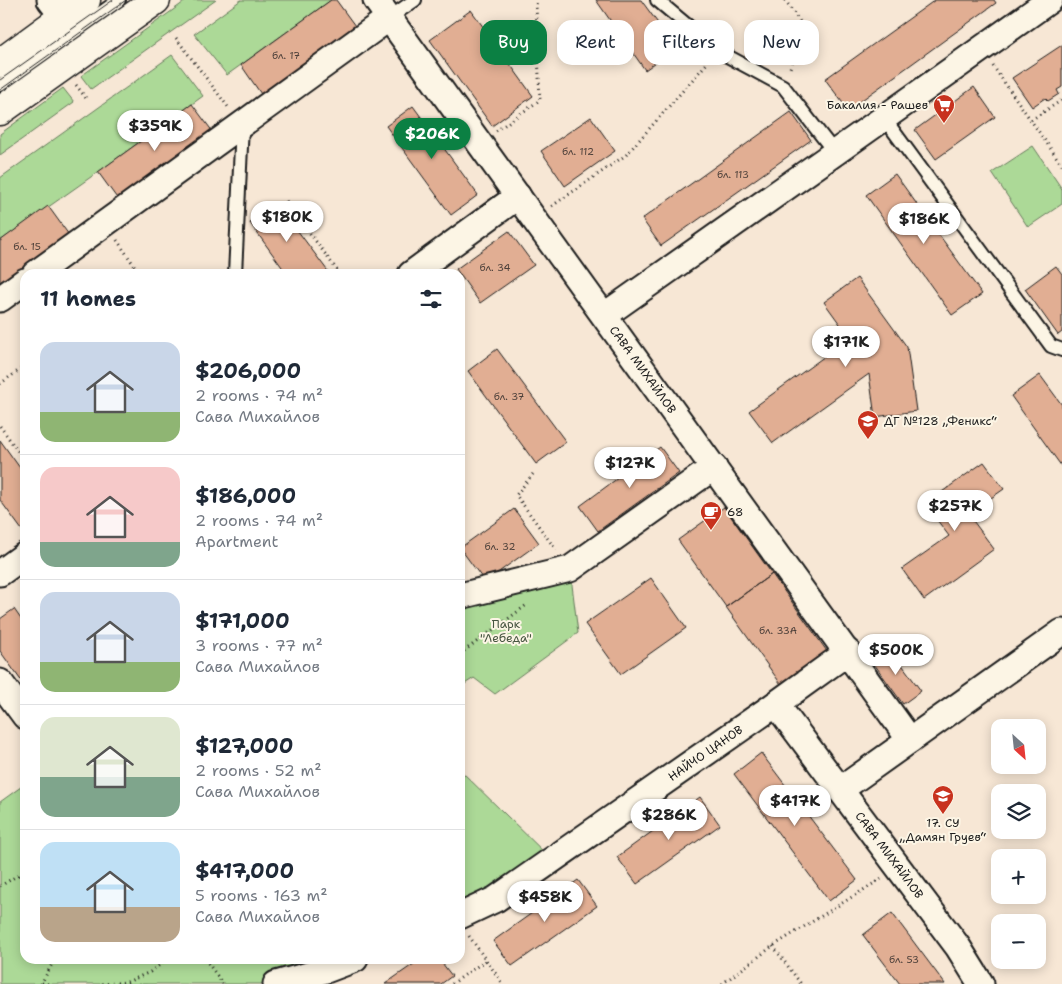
<!DOCTYPE html>
<meta charset="utf-8">
<style>
body{margin:0;font-family:"Shantell Sans",sans-serif;background:#f6f6f7;color:#1f2937;height:100vh;display:flex;flex-direction:column;font-size:19px;white-space:nowrap}
*{box-sizing:border-box;margin:0}
p{font-size:16px;color:#747a83}
.icon{flex:none;width:28px;height:28px;fill:none;stroke:currentColor;stroke-width:2;stroke-linecap:round;stroke-linejoin:round}
.map{position:relative;flex:1;overflow:hidden}
.side{position:absolute;left:20px;top:269px;width:445px;height:695px;display:flex;flex-direction:column;background:#fff;border-radius:15px;box-shadow:0 2px 12px #0003}
.side>*{flex:none}
.hud{position:absolute;left:480px;top:20px;width:475px;height:45px;display:flex;gap:10px}
.needle{width:32px;rotate:153deg}
.tools{position:absolute;left:991px;top:719px;display:grid;gap:10px}
.tools a{display:grid;place-items:center;width:55px;height:55px;border-radius:10px;background:#fff;box-shadow:0 2px 12px #0003;font-size:25px}
.price{position:absolute;translate:-50% -42px;padding:0 11px;border-radius:18px;background:#fff;color:#222;font-size:16px;line-height:32px;filter:drop-shadow(0 1px 2px #0008)}
.price::after{content:'';position:absolute;left:50%;top:30px;width:15px;height:11px;margin-left:-8px;background:inherit;clip-path:polygon(0 0,100% 0,50% 100%)}
.price.selected{background:#0b8043;color:#fff}
ul{padding:0;list-style:none}
li{display:flex;align-items:center;gap:15px;height:125px;padding:0 20px}
li+li{border-top:1px solid #e0e1e3}
li span{display:grid;place-items:center;flex:none;width:140px;height:100px;border-radius:15px;color:#555}
li>.icon{margin-inline-start:auto}
span .icon{width:60px;height:60px;fill:#fffc;stroke-width:1}
li b{font-size:21px}
h2{display:flex;justify-content:space-between;align-items:center;height:60px;padding:0 20px;font-size:21px}
.tag{padding:0 18px;border-radius:15px;background:#fff;box-shadow:0 2px 12px #0003;font-size:18px;line-height:45px}
.tag.selected{background:#0b8043;color:#fff}
.map>svg:first-child{display:block}
.green{fill:#acd997;stroke:#647a5a}
.building{fill:#e1ae93;stroke:#1c1c1c}
.lines{fill:none;stroke-linecap:round;stroke-linejoin:round}
.lane-casing{stroke:#1c1c1c;stroke-width:16}
.street-casing{stroke:#1c1c1c;stroke-width:29}
.secondary-casing{stroke:#1c1c1c;stroke-width:31}
.path{stroke:#1c1c1c;stroke-width:3;stroke-dasharray:1 4;stroke-linecap:butt}
.lane{stroke:#fcf5e5;stroke-width:12}
.street{stroke:#fcf5e5;stroke-width:25}
.secondary{stroke:#fcf5e5;stroke-width:28}
.tram{stroke:#1c1c1c;stroke-width:1}
.labels{text-anchor:middle;stroke-width:4;stroke-linejoin:round;paint-order:stroke}
.number-label{font-size:10px;fill:#4d403a}
.poi-label{font-size:12px;fill:#1c1c1c;stroke:#fcf5e5;text-anchor:start}
.street-label{font-size:12px;fill:#1c1c1c;stroke:#fcf5e5}
.park-label{font-size:12px;fill:#475541;stroke:#fcf5e5}
</style>
<div class="map">
<svg width="1062" height="984" viewBox="0 0 1062 984">
<rect width="100%" height="100%" fill="#f7e7d5"/>
<filter id="ink" filterUnits="userSpaceOnUse"><feTurbulence type="fractalNoise" baseFrequency=".02" numOctaves="2"/><feDisplacementMap in="SourceGraphic" scale="10" xChannelSelector="R" yChannelSelector="G"/><feConvolveMatrix kernelMatrix="1 2 1 2 8 2 1 2 1" color-interpolation-filters="sRGB"/></filter>
<g filter="url(#ink)">
<!-- green -->
<path class="green" d="M187 0H216L91 89 81 76Z
M241 0H331L227 75 194 34Z
M172 55 203 96 98 172 0 241V178Z
M63 88 74 102 0 155V134Z
M1033 146 1062 189V204L1028 227 992 173Z
M570 569 578 633 495 694 474 678 460 687V596Z
M460 770 552 860 460 916Z
M25 784V959H355L276 984H0V802Z"/>
<!-- building -->
<path class="building" d="M331 0H336L355 26 261 94 241 65Z
M596 0H641L676 48 645 70Z
M935 0H994L996 3 848 110 825 79Z
M471 10 533 96 492 126 430 40Z
M1062 45V87L1057 90 1059 94 1048 101 1045 98 1032 107 1012 78Z
M974 87 995 117 936 159 915 130Z
M192 104 213 132 119 201 98 172Z
M413 106 478 195 451 215 386 126Z
M791 112 811 140 661 246 642 219Z
M591 117 615 151 565 186 541 151Z
M895 174 982 294 952 315 866 195Z
M277 203 327 270 329 274H287L250 223Z
M48 206 69 235 0 285V241Z
M509 231 534 265 480 303 456 269Z
M1056 266 1062 274V332L1058 335 1025 289Z
M857 278 907 347 916 411 875 417 869 374 773 443 749 411 850 338 824 302Z
M497 349 566 442 536 464 468 371Z
M1040 375 1062 405V467L1011 396Z
M0 440 25 475V528L22 530 0 500Z
M660 447 679 473 598 531 580 506Z
M984 462 1004 489 968 514 994 549 924 600 902 569 949 536 925 504Z
M724 507 772 574 726 607 678 540Z
M514 509 539 543 485 582 460 548Z
M772 574 829 654 783 687 726 607Z
M651 578 686 628 621 674 585 624Z
M14 609 25 625V686L0 651V619Z
M890 648 921 691 903 704 872 661Z
M761 753 857 880 829 901 734 774Z
M700 797 720 825 637 884 617 857Z
M578 880 597 906 512 966 493 941Z
M892 913 945 984H900L863 935Z
M421 959H439L452 976 441 984H385Z"/>
<g class="lines">
<!-- lane casing -->
<g class="lane-casing">
<path id="lane" d="M657 0 718 51 783 86 835 153
M389 18 415 0
M0 85 119 0
M884 118 1051 346 1062 350
M235 274 242 125"/>
</g>
<!-- street casing -->
<g class="street-casing">
<g id="street">
<path d="M50 0 63 17"/>
<path id="s1" d="M376 0 910 740"/>
<path d="M35 274 389 18"/>
<path d="M411 274 518 196"/>
<path d="M0 299 25 281"/>
<path d="M605 315 884 118 1050 0"/>
<path d="M0 573 25 555"/>
<path d="M460 596 570 569 714 467"/>
<path d="M0 682 25 716"/>
<path id="s2" d="M776 704 958 947 981 984"/>
<path d="M840 790 1062 632"/>
<path id="s3" d="M460 916 496 899 776 704 848 652"/>
<path d="M276 984 326 970 355 959"/>
</g>
</g>
<!-- secondary casing -->
<g class="secondary-casing">
<path id="secondary" d="M0 63 86 0
M0 111 156 0"/>
</g>
<!-- path -->
<path class="path" d="M785 0 804 28 789 71
M176 38 228 107
M993 66 1062 165
M76 85 88 101
M1031 120 1062 100
M496 131 540 100 536 5 537 0
M286 201 340 274
M552 206 626 155 708 62
M117 240 140 274
M0 384 25 366
M0 426 25 461
M533 474 516 495 556 550
M460 654 505 621 528 604
M19 875 25 883
M0 886 25 871
M469 936 503 984
M773 946 801 984
M205 959 223 984
M42 983 49 984
M41 984 55 959
M102 984 127 982 150 972 168 959
M452 984 486 960
M722 984 773 946 881 879"/>
<!-- lane -->
<use href="#lane" class="lane"/>
<!-- street -->
<use href="#street" class="street"/>
<!-- secondary -->
<use href="#secondary" class="secondary"/>
<!-- tram -->
<path class="tram" d="M0 80 113 0
M0 90 126 0"/>
</g>
</g>
<!-- icons -->
<defs>
<g id="supermarket-pin" transform="scale(1.125)"><path d="M0 17L-7.5 6A9.5 9.5 0 1 1 7.5 6Z" fill="#c8321e" stroke="#fcf5e5"/><path d="M-6-5.5h2.5l.6 2H6L4.5 2H-2.5L-4.4-4H-6ZM-1.5 3.2a1.3 1.3 0 1 0 .1 0ZM3 3.2a1.3 1.3 0 1 0 .1 0Z" fill="#fff"/></g>
<g id="school-pin" transform="scale(1.125)"><path d="M0 17L-7.5 6A9.5 9.5 0 1 1 7.5 6Z" fill="#c8321e" stroke="#fcf5e5"/><path d="M0-5L7-2L0 1L-7-2ZM-4 1L0 2.5L4 1V4Q0 6-4 4Z" fill="#fff"/></g>
<g id="cafe-pin" transform="scale(1.125)"><path d="M0 17L-7.5 6A9.5 9.5 0 1 1 7.5 6Z" fill="#c8321e" stroke="#fcf5e5"/><path d="M-5.5-4.5H6V0H3Q3 3.5 0 3.5H-2.5Q-5.5 3.5-5.5 0ZM3-3.2v2h1.7v-2ZM-6 4.5H4V6H-6Z" fill="#fff"/></g>
</defs>
<g fill-rule="evenodd">
<use href="#supermarket-pin" x="944" y="105"/>
<use href="#school-pin" x="868" y="421"/>
<use href="#cafe-pin" x="711" y="512"/>
<use href="#school-pin" x="943" y="796"/>
</g>
<g class="labels">
<!-- number labels -->
<g class="number-label">
<text x="286" y="59">бл. 17</text>
<text x="578" y="155">бл. 112</text>
<text x="733" y="178">бл. 113</text>
<text x="27" y="250">бл. 15</text>
<text x="495" y="271">бл. 34</text>
<text x="509" y="400">бл. 37</text>
<text x="500" y="550">бл. 32</text>
<text x="778" y="634">бл. 33А</text>
<text x="904" y="963">бл. 53</text>
</g>
<!-- poi labels -->
<g class="poi-label">
<text x="928" y="109" text-anchor="end">Бакалия - Рашев</text>
<text x="884" y="425">ДГ №128 „Феникс“</text>
<text x="727" y="516">68</text>
<text x="943" y="827" text-anchor="middle">17. СУ<tspan x="943" dy="14">„Дамян Груев“</tspan></text>
</g>
<!-- street labels -->
<g class="street-label">
<text dy="4" stroke="none"><textPath href="#s1" startOffset="456">САВА МИХАЙЛОВ</textPath></text>
<text dy="4" stroke="none"><textPath href="#s3" startOffset="295">НАЙЧО ЦАНОВ</textPath></text>
<text dy="4" stroke="none"><textPath href="#s2" startOffset="189">САВА МИХАЙЛОВ</textPath></text>
</g>
<!-- park labels -->
<g class="park-label">
<text x="506" y="628">Парк<tspan x="506" dy="14">"Лебеда"</tspan></text>
</g>
</g>
</svg>
<div class="tools">
<a><svg class="needle" viewBox="-14 -14 28 28"><path d="M0-13l5 13h-10z" fill="#e53935"/><path d="M0 13l5-13h-10z" fill="#747a83"/></svg></a>
<a><svg class="icon" aria-label="layers" viewBox="0 0 24 24"><path d="M12 4l9 5-9 5-9-5zM3 14l9 5 9-5"/></svg></a>
<a>+</a>
<a>−</a>
</div>
<b class="price" style="left:155px;top:152px">$359K</b>
<b class="price selected" style="left:432px;top:160px">$206K</b>
<b class="price" style="left:287px;top:243px">$180K</b>
<b class="price" style="left:924px;top:245px">$186K</b>
<b class="price" style="left:846px;top:368px">$171K</b>
<b class="price" style="left:630px;top:489px">$127K</b>
<b class="price" style="left:955px;top:532px">$257K</b>
<b class="price" style="left:896px;top:676px">$500K</b>
<b class="price" style="left:795px;top:827px">$417K</b>
<b class="price" style="left:669px;top:841px">$286K</b>
<b class="price" style="left:545px;top:923px">$458K</b>
<div class="hud">
<a class="tag selected">Buy</a>
<a class="tag">Rent</a>
<a class="tag">Filters</a>
<a class="tag">New</a>
</div>
<section class="side">
<h2>11 homes<svg class="icon" aria-label="filters" viewBox="0 0 24 24"><path d="M4 7h16M4 17h16"/><circle cx="9" cy="7" r="2"/><circle cx="15" cy="17" r="2"/></svg></h2>
<ul>
<li><span style="background:linear-gradient(#c9d6e8 70%,#8fb573 0)"><svg class="icon" aria-label="home" viewBox="0 0 24 24"><path d="M3 11l9-7 9 7M6 9v11h12V9"/></svg></span><div><b>$206,000</b><p>2 rooms · 74 m²</p><p>Сава Михайлов</p></div></li>
<li><span style="background:linear-gradient(#f6c9c9 75%,#7fa58c 0)"><svg class="icon" aria-label="home" viewBox="0 0 24 24"><path d="M3 11l9-7 9 7M6 9v11h12V9"/></svg></span><div><b>$186,000</b><p>2 rooms · 74 m²</p><p>Apartment</p></div></li>
<li><span style="background:linear-gradient(#c9d6e8 70%,#8fb573 0)"><svg class="icon" aria-label="home" viewBox="0 0 24 24"><path d="M3 11l9-7 9 7M6 9v11h12V9"/></svg></span><div><b>$171,000</b><p>3 rooms · 77 m²</p><p>Сава Михайлов</p></div></li>
<li><span style="background:linear-gradient(#dfe7d0 60%,#7fa58c 0)"><svg class="icon" aria-label="home" viewBox="0 0 24 24"><path d="M3 11l9-7 9 7M6 9v11h12V9"/></svg></span><div><b>$127,000</b><p>2 rooms · 52 m²</p><p>Сава Михайлов</p></div></li>
<li><span style="background:linear-gradient(#bfe0f5 65%,#b9a48a 0)"><svg class="icon" aria-label="home" viewBox="0 0 24 24"><path d="M3 11l9-7 9 7M6 9v11h12V9"/></svg></span><div><b>$417,000</b><p>5 rooms · 163 m²</p><p>Сава Михайлов</p></div></li>
</ul>
</section>
</div>
